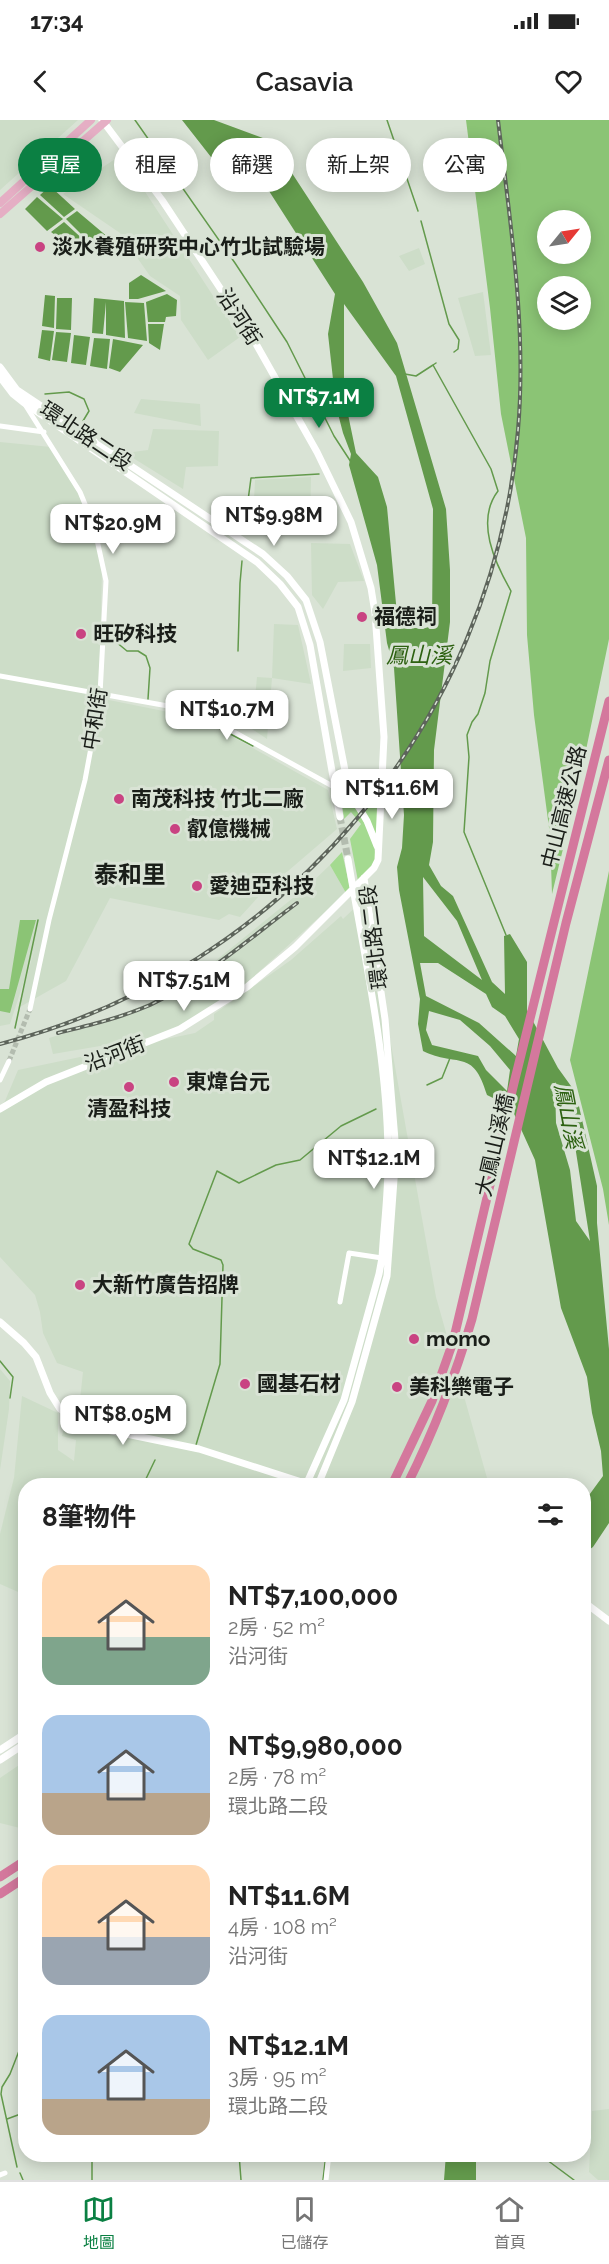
<!DOCTYPE html>
<html lang="zh-TW">
<meta charset="utf-8">
<style>
body{margin:0;font-family:Raleway,"Noto Sans TC",sans-serif;background:#f6f6f6;color:#222;height:100vh;display:flex;flex-direction:column;font-size:22px;white-space:nowrap}
*{box-sizing:border-box;margin:0}
p{font-size:20px;color:#767676}
.icon{flex:none;width:33px;height:33px;fill:none;stroke:currentColor;stroke-width:2;stroke-linecap:round;stroke-linejoin:round}
.map{position:relative;flex:1;overflow:hidden}
.details{position:absolute;left:18px;top:1358px;width:573px;height:684px;display:flex;flex-direction:column;background:#fff;border-radius:24px;box-shadow:0 3px 15px #0003}
.details>*{flex:none}
.top-card{position:absolute;left:18px;top:18px;width:573px;height:54px;display:flex;gap:12px}
.needle{width:39px;rotate:60deg}
.buttons{position:absolute;left:537px;top:90px;display:grid;gap:12px}
.buttons a{display:grid;place-items:center;width:54px;height:54px;border-radius:50%;background:#fff;box-shadow:0 3px 15px #0003;font-size:30px}
.price{position:absolute;translate:-50% -51px;padding:0 14px;border-radius:12px;background:#fff;color:#222;font-size:20px;line-height:39px;filter:drop-shadow(0 2px 3px #0008)}
.price::after{content:'';position:absolute;left:50%;top:36px;width:18px;height:14px;margin-left:-9px;background:inherit;clip-path:polygon(0 0,100% 0,50% 100%)}
.price.on{background:#0b8043;color:#fff}
ul{padding:0;list-style:none}
li{display:flex;align-items:center;gap:18px;height:150px;padding:0 24px}
li span{display:grid;place-items:center;flex:none;width:168px;height:120px;border-radius:18px;color:#555}
li>.icon{margin-inline-start:auto}
span .icon{width:72px;height:72px;fill:#fffc;stroke-width:1}
li b{font-size:26px}
h2{display:flex;justify-content:space-between;align-items:center;height:72px;padding:0 24px;font-size:26px}
.chip{padding:0 21px;border-radius:27px;background:#fff;box-shadow:0 3px 15px #0003;font-size:21px;line-height:54px}
.chip.on{background:#0b8043;color:#fff}
.status{display:flex;justify-content:space-between;align-items:center;height:42px;padding:0 30px;background:#fff;direction:ltr}
.status svg{height:16px;fill:currentColor}
header{display:flex;justify-content:space-between;align-items:center;height:78px;padding:0 24px;background:#fff;font-size:27px;font-weight:600}
.menu{display:flex;justify-content:space-around;align-items:center;height:84px;border-top:2px solid #e0e0e0;background:#fff;font-size:16px;color:#767676}
.menu a{display:grid;justify-items:center;gap:3px}
.menu .on{color:#0b8043}
.map>svg:first-child{display:block}
.built{fill:#cdddc8}
.green{fill:#a4da90}
.forest{fill:#8bc475;fill-rule:evenodd}
.water{fill:#639a4c;fill-rule:evenodd}
.lines{fill:none;stroke-linecap:round;stroke-linejoin:round}
.stream{stroke:#639a4c;stroke-width:1.5}
.minor-tunnel{stroke:#b3bcaf;stroke-width:5;stroke-dasharray:5 2.5;stroke-linecap:butt}
.tertiary-tunnel{stroke:#b3bcaf;stroke-width:7;stroke-dasharray:7 3.5;stroke-linecap:butt}
.minor{stroke:#fff;stroke-width:5}
.tertiary{stroke:#fff;stroke-width:7}
.primary{stroke:#e5aec4;stroke-width:8}
.motorway{stroke:#d4789d;stroke-width:9}
.rail-casing{stroke:#5d645b;stroke-width:4}
.rail{stroke:#d9e3d5;stroke-width:1.5;stroke-dasharray:4.5;stroke-linecap:butt}
.poi-dot{fill:#c94382;stroke:#d9e3d5;stroke-width:2}
.labels{text-anchor:middle;stroke-width:6;stroke-linejoin:round;paint-order:stroke}
.poi-label{font-size:21px;font-weight:bold;fill:#1a1e19;stroke:#d9e3d5;text-anchor:start}
.street-label{font-size:21px;fill:#1a1e19;stroke:#d9e3d5}
.water-label{font-size:22px;font-style:italic;fill:#2d6111;stroke:#d9e3d5}
.quarter-label{font-size:24px;font-weight:bold;fill:#1a1e19;stroke:#d9e3d5}
</style>
<div class="status"><b>17:34</b><svg viewBox="0 0 49 12"><path d="M0 12V9h3v3zM5 12V6h3v6zM10 12V3h3v9zM15 12V0h3v12zM26 1h20v11H26zM47 4h2v5h-2z"/></svg></div>
<header><svg class="icon" aria-label="back" viewBox="0 0 24 24"><path d="M15 5l-7 7 7 7"/></svg>Casavia<svg class="icon" aria-label="heart" viewBox="0 0 24 24"><path d="M12 20l-8-8c-3-5 5-10 8-4 3-6 11-1 8 4z"/></svg></header>
<div class="map">
<svg width="609" height="2060" viewBox="0 0 609 2060">
<rect width="100%" height="100%" fill="#d9e3d5"/>
<!-- built -->
<path class="built" d="M0 0H78L0 70Z
M121 35 240 217 208 240 181 200 180 176 150 156 120 113 63 74Z
M419 128 425 144 409 151 399 136Z
M483 172 491 235 475 236 458 178Z
M141 279 200 284 201 306 134 293Z
M153 309 219 311 218 346 186 347 183 369 125 333 148 330Z
M0 322 51 327 79 375 93 411 102 448 99 578 198 598 217 608 328 670 337 709 260 775 240 797 229 794 219 800 110 778 66 861 18 888 36 824 10 904 0 906Z
M311 357 310 406 275 412 253 402 255 360Z
M311 423 350 424 364 461 338 462 323 489 312 475Z
M274 504 298 505 311 564 272 558 267 619 252 609 257 557 272 558Z
M344 524H370L371 548 343 551Z
M330 745 346 773 240 869 176 909 153 917 53 934 49 918 109 900 162 877 214 842 309 765Z
M365 778 436 1177 489 1365H26L25 1475 0 1464V1414L14 1358 22 1276 58 1293V1330L74 1341 76 1320 62 1316 65 1302 77 1308 83 1252 57 1243 43 1213 40 1192 35 1175 0 1137V986L5 981 18 950 195 913 214 900V894L291 840 341 796 343 799Z
M0 1249 10 1261 9 1289 0 1350Z
M25 1641 26 1699 24 1709 0 1703V1658Z
M609 1989V2060H598L589 2052 592 1991Z"/>
<!-- green -->
<path class="green" d="M341 675C356 682 378 722 375 739 373 748 364 754 358 761L350 719 361 704 351 692 344 699Z
M378 678 377 717 358 679Z
M342 732 350 768 346 773 330 745Z"/>
<!-- forest -->
<path class="forest" d="M466 0H609V519L580 659 552 774 550 715 534 595 527 515 526 418 501 294 490 188ZM548 100H580V134H548ZM548 166H580V200H548Z
M609 751V1105L603 1069 570 940Z
M20 800H36L10 893 0 891V869H9Z"/>
<!-- water -->
<path class="water" d="M182 0H214L271 21 363 162 397 223 446 389 450 450V502L434 630 433 722 429 745 441 766 453 776 492 862 505 874 504 816 510 814 527 842V890L558 948 576 973 597 1066V1103L609 1229V1403L593 1427 584 1433V1382L603 1356 601 1331 592 1293 587 1257 561 1188 535 1040 511 987 487 975C473 927 457 948 423 931L418 904 420 879 399 770 397 747 402 728 404 695 394 548 387 523 377 445 349 345 351 334 343 313 336 286 328 214 335 174 269 71 240 43 211 37ZM344 184 396 256 433 389 432 506 422 509 398 505 387 387 378 357 356 333 344 275ZM423 757 457 801 482 860 424 816ZM420 843H438L486 874 492 887 505 896 519 919 516 936 479 903 426 876ZM429 891 460 900 490 926 510 950 507 971 486 950 478 936 432 925 426 910ZM555 962 570 994 590 1121 576 1101 570 1050 556 1003Z
M50 66 75 89 64 97 40 75Z
M37 77 63 99 47 111 25 89Z
M77 91 109 118 104 124 89 122 66 99Z
M64 102 86 122 63 121 51 112Z
M141 155 166 171 138 179H129V163Z
M167 174 177 180 176 196 166 197 165 202H148L146 182Z
M45 175 55 176 54 208 42 206Z
M57 178H72L71 210 56 209Z
M94 178 124 181 125 218 106 215V182L103 214 92 213Z
M125 182 144 183 147 221 128 218Z
M148 204H164L160 230 149 223Z
M42 210 54 211 50 241 38 238Z
M56 212 71 213 67 242 52 240Z
M74 215 90 217 86 245 71 243Z
M94 218 110 219 107 249 90 246Z
M113 219 143 225 120 252 109 248Z
M446 2034H476V2060H444Z"/>
<g class="lines">
<!-- stream -->
<path class="stream" d="M135 0 235 143 287 222 334 316 351 342
M387 0 418 91
M421 101 449 204 459 220 458 229 454 232
M436 243 433 245 491 349 498 371C475 401 495 443 511 471L490 541 485 573 478 594 472 602 467 615 469 637 464 712 506 815
M405 254 416 256 433 245
M45 274 69 272 84 279 89 291 83 301
M245 403 251 358 319 354
M110 517 127 531H138L146 536 150 548 148 579
M238 531 240 463 242 441
M200 598 253 626
M15 908 38 800
M427 965 442 958 450 938
M0 1241 13 1257 10 1278
M196 1325 220 1244 223 1145 221 1140 193 1129 189 1124 217 1051 239 1063 276 1045 300 1040 341 1006 376 989
M143 1365 155 1340
M7 1999 26 1992
M239 2034 241 2060
M539 2034 574 2060
M17 2047 1 1974 2 1967 10 1954 26 1913
M20 2053 23 2060
M92 2060V2037L94 2034
M323 2060 326 2034"/>
<!-- minor-tunnel -->
<path class="minor-tunnel" d="M9 941 30 889"/>
<!-- tertiary-tunnel -->
<path class="tertiary-tunnel" d="M340 697 348 739"/>
<!-- minor -->
<path class="minor" d="M26 286 80 372 94 406 106 461 100 574 93 617 85 660 49 800 30 889
M0 306 44 312
M0 556 196 591 336 668 349 671 381 670
M0 960 9 941
M340 1182 349 1133 382 1138
M0 2055 5 2053
M326 2060 329 2034"/>
<!-- tertiary -->
<path class="tertiary" d="M0 247 17 270 263 434 287 456 306 480 320 522 349 671 367 701 377 726
M0 257 13 274 23 282 257 442 280 464 298 487 310 525 340 697
M0 989 46 962 180 909 247 867 295 827 374 748 378 740 384 617 375 493 371 468 351 402 317 332 251 215 162 80 102 0
M0 1202 24 1223 36 1237 50 1273 60 1289 83 1305 199 1329 311 1365
M306 1365 344 1280 379 1154 382 1138C384 1103 389 1068 388 1033 387 934 364 836 348 739
M318 1365 352 1282 387 1156 396 1032 385 899 364 758
M584 1482 609 1501
M0 1630 26 1613
M0 1640 26 1623"/>
<!-- primary -->
<path class="primary" d="M0 83 91 0
M0 94 107 0"/>
<!-- motorway -->
<path class="motorway" d="M392 1365 432 1281 453 1222 514 963 609 581
M407 1365C434 1311 455 1257 472 1199L566 803 609 640
M0 1757 26 1740
M0 1774 26 1757"/>
<!-- rail casing -->
<g class="rail-casing">
<path id="rail" d="M58 913C90 905 120 898 150 885 204 859 250 818 297 783
M0 924C284 851 494 602 518 310 527 207 510 102 498 0"/>
</g>
<!-- rail -->
<use href="#rail" class="rail"/>
</g>
<!-- markers -->
<g class="poi-dot">
<circle cx="40" cy="127" r="6"/>
<circle cx="362" cy="497" r="6"/>
<circle cx="81" cy="514" r="6"/>
<circle cx="119" cy="679" r="6"/>
<circle cx="175" cy="709" r="6"/>
<circle cx="197" cy="766" r="6"/>
<circle cx="174" cy="962" r="6"/>
<circle cx="129" cy="967" r="6"/>
<circle cx="80" cy="1165" r="6"/>
<circle cx="414" cy="1219" r="6"/>
<circle cx="245" cy="1264" r="6"/>
<circle cx="397" cy="1267" r="6"/>
</g>
<g class="labels">
<!-- poi labels -->
<g class="poi-label">
<text x="52" y="134">淡水養殖研究中心竹北試驗場</text>
<text x="374" y="504">福德祠</text>
<text x="93" y="521">旺矽科技</text>
<text x="131" y="686">南茂科技 竹北二廠</text>
<text x="187" y="716">叡億機械</text>
<text x="209" y="773">愛迪亞科技</text>
<text x="186" y="969">東煒台元</text>
<text x="129" y="996" text-anchor="middle">清盈科技</text>
<text x="92" y="1172">大新竹廣告招牌</text>
<text x="426" y="1226">momo</text>
<text x="257" y="1271">國基石材</text>
<text x="409" y="1274">美科樂電子</text>
</g>
<!-- street labels -->
<g class="street-label">
<text transform="translate(239 197) rotate(57)" y="7">沿河街</text>
<text transform="translate(86 316) rotate(34)" y="7">環北路二段</text>
<text transform="translate(95 599) rotate(-81)" y="7">中和街</text>
<text transform="translate(564 687) rotate(-76)" y="7">中山高速公路</text>
<text transform="translate(374 817) rotate(-97)" y="7">環北路二段</text>
<text transform="translate(115 934) rotate(-21)" y="7">沿河街</text>
<text transform="translate(495 1025) rotate(-77)" y="7">大鳳山溪橋</text>
</g>
<!-- water labels -->
<g class="water-label">
<text x="419" y="543">鳳山溪</text>
<text transform="translate(569 996) rotate(79)" y="8">鳳山溪</text>
</g>
<!-- quarter labels -->
<g class="quarter-label">
<text x="130" y="763">泰和里</text>
</g>
</g>
</svg>
<div class="buttons">
<a><svg class="needle" viewBox="-14 -14 28 28"><path d="M0-13l5 13h-10z" fill="#e53935"/><path d="M0 13l5-13h-10z" fill="#767676"/></svg></a>
<a><svg class="icon" aria-label="layers" viewBox="0 0 24 24"><path d="M12 4l9 5-9 5-9-5zM3 14l9 5 9-5"/></svg></a>
</div>
<b class="price on" style="left:319px;top:309px">NT$7.1M</b>
<b class="price" style="left:274px;top:427px">NT$9.98M</b>
<b class="price" style="left:113px;top:435px">NT$20.9M</b>
<b class="price" style="left:227px;top:621px">NT$10.7M</b>
<b class="price" style="left:392px;top:700px">NT$11.6M</b>
<b class="price" style="left:184px;top:892px">NT$7.51M</b>
<b class="price" style="left:374px;top:1070px">NT$12.1M</b>
<b class="price" style="left:123px;top:1326px">NT$8.05M</b>
<div class="top-card">
<a class="chip on">買屋</a>
<a class="chip">租屋</a>
<a class="chip">篩選</a>
<a class="chip">新上架</a>
<a class="chip">公寓</a>
</div>
<section class="details">
<h2>8筆物件<svg class="icon" aria-label="filters" viewBox="0 0 24 24"><path d="M4 7h16M4 17h16"/><circle cx="9" cy="7" r="2"/><circle cx="15" cy="17" r="2"/></svg></h2>
<ul>
<li><span style="background:linear-gradient(#ffd9b3 60%,#7fa58c 0)"><svg class="icon" aria-label="home" viewBox="0 0 24 24"><path d="M3 11l9-7 9 7M6 9v11h12V9"/></svg></span><div><b>NT$7,100,000</b><p>2房 · 52 m²</p><p>沿河街</p></div></li>
<li><span style="background:linear-gradient(#a9c7e8 65%,#b9a48a 0)"><svg class="icon" aria-label="home" viewBox="0 0 24 24"><path d="M3 11l9-7 9 7M6 9v11h12V9"/></svg></span><div><b>NT$9,980,000</b><p>2房 · 78 m²</p><p>環北路二段</p></div></li>
<li><span style="background:linear-gradient(#ffd9b3 60%,#9aa5b1 0)"><svg class="icon" aria-label="home" viewBox="0 0 24 24"><path d="M3 11l9-7 9 7M6 9v11h12V9"/></svg></span><div><b>NT$11.6M</b><p>4房 · 108 m²</p><p>沿河街</p></div></li>
<li><span style="background:linear-gradient(#a9c7e8 70%,#b9a48a 0)"><svg class="icon" aria-label="home" viewBox="0 0 24 24"><path d="M3 11l9-7 9 7M6 9v11h12V9"/></svg></span><div><b>NT$12.1M</b><p>3房 · 95 m²</p><p>環北路二段</p></div></li>
</ul>
</section>
</div>
<nav class="menu">
<a class="on"><svg class="icon" aria-label="map" viewBox="0 0 24 24"><path d="M3 6l6-2 6 2 6-2v14l-6 2-6-2-6 2zM9 4v14M15 6v14"/></svg>地圖</a>
<a><svg class="icon" aria-label="saved" viewBox="0 0 24 24"><path d="M7 4h10v16l-5-4-5 4z"/></svg>已儲存</a>
<a><svg class="icon" aria-label="home" viewBox="0 0 24 24"><path d="M3 11l9-7 9 7M6 9v11h12V9"/></svg>首頁</a>
</nav>
